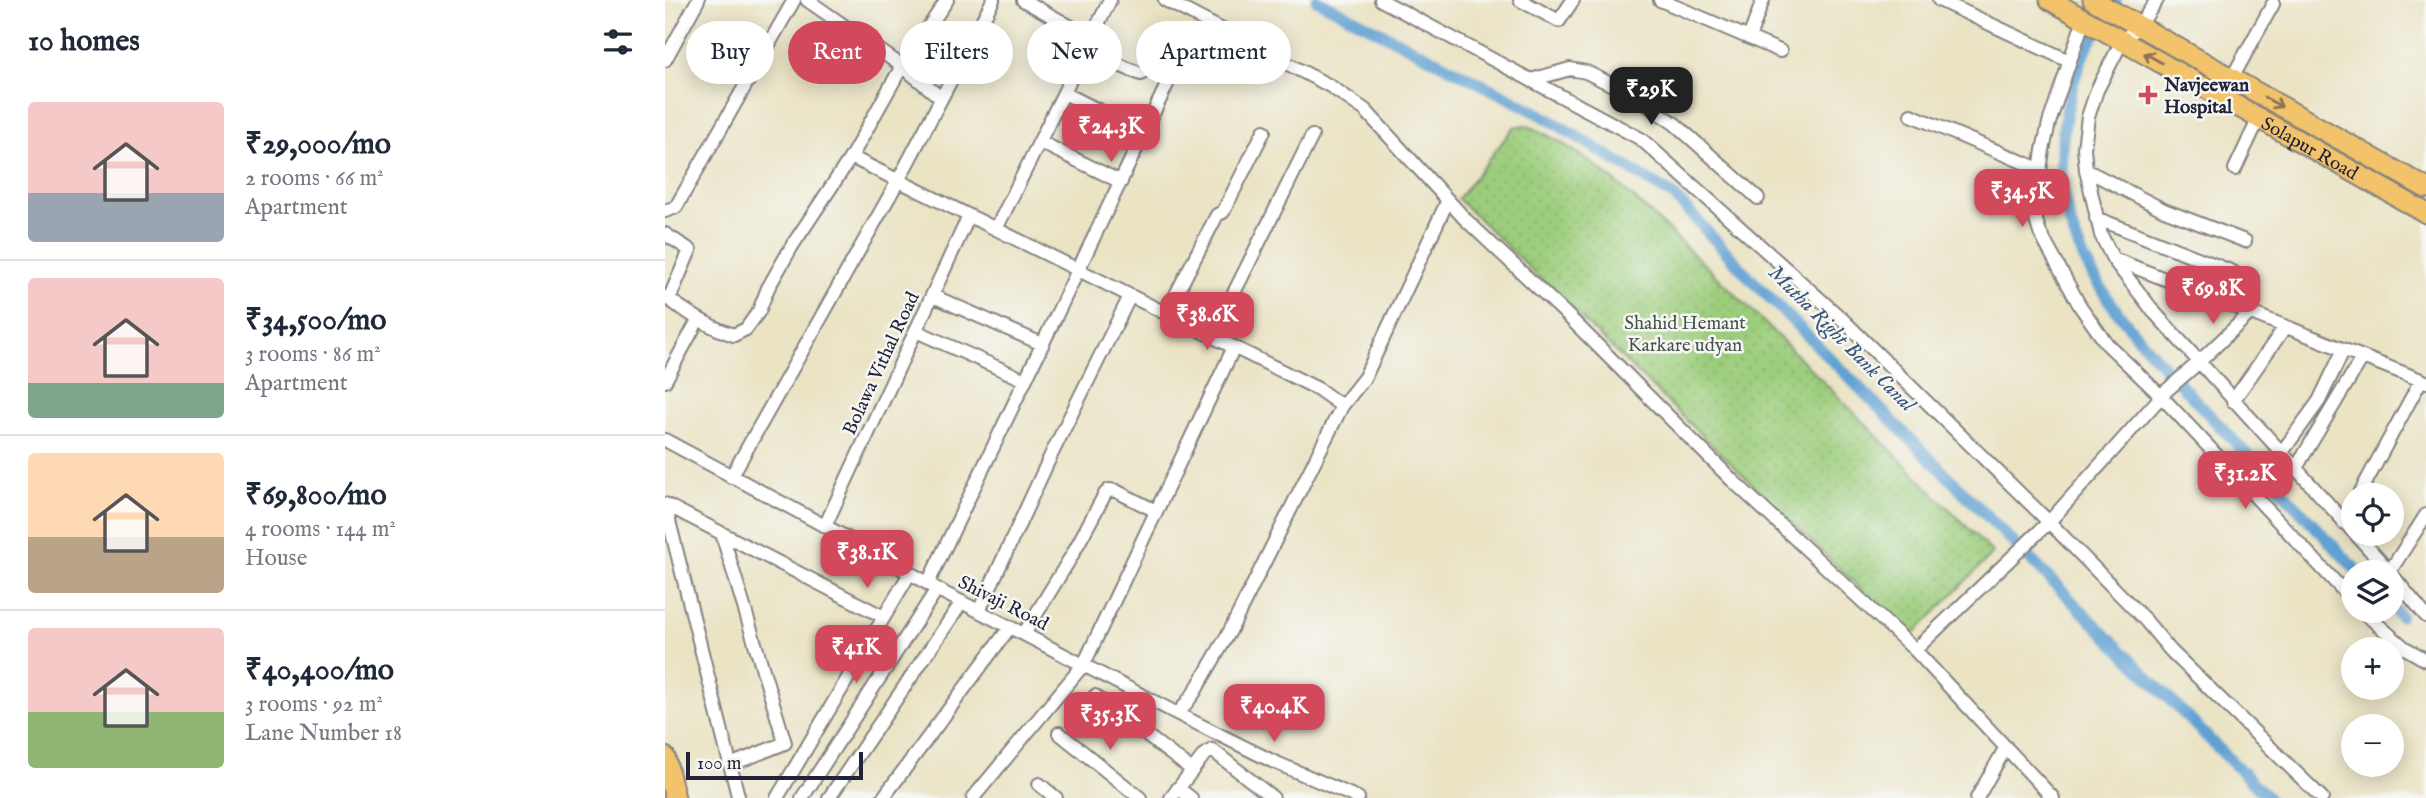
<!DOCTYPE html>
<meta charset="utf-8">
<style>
body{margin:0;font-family:"IM FELL English",serif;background:#f6f6f7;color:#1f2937;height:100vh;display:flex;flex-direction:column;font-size:26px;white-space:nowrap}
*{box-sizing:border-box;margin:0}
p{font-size:23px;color:#747a83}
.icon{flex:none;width:38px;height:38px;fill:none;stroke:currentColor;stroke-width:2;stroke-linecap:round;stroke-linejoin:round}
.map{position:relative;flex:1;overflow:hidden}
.side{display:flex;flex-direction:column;background:#fff;width:665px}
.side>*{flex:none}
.banner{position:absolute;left:21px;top:21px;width:665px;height:63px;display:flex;gap:14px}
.tools{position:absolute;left:1676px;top:483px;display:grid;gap:14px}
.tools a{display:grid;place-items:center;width:63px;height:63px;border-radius:50%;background:#fff;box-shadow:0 4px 18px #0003;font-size:35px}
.scale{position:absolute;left:21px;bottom:18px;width:177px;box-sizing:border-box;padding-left:7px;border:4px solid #22223b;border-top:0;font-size:19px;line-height:24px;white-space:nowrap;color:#22223b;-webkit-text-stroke:5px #f6f6f2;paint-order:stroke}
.price{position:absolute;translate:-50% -60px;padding:0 16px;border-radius:14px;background:#d1495b;color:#fff;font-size:23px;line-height:46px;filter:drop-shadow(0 2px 4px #0008)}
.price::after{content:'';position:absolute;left:50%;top:42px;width:21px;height:16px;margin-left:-10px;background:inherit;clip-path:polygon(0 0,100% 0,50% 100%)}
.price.current{background:#222;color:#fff}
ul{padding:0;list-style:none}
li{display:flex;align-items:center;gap:21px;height:175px;padding:0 28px}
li+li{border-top:2px solid #e0e1e3}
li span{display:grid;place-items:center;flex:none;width:196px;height:140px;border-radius:7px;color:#555}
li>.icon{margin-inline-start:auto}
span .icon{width:84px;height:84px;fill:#fffc;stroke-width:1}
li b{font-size:30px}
h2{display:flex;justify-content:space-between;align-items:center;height:84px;padding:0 28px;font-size:30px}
.tag{padding:0 24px;border-radius:32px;background:#fff;box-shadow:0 4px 18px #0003;font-size:24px;line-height:63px}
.tag.current{background:#d1495b;color:#fff}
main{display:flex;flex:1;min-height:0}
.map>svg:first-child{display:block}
.green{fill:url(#green-dots);stroke:#5f785c;stroke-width:2}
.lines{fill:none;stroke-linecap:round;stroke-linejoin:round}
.canal{stroke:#60a1d3;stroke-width:12}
.minor-casing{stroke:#868280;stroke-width:16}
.highway-casing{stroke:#868280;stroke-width:23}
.minor{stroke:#fff;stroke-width:12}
.highway{stroke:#f2c36a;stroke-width:19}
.oneway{stroke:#8a7252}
.poi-dot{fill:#d1495b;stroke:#f6f6f2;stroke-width:2.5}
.labels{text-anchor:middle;stroke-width:5;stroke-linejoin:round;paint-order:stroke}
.poi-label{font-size:19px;font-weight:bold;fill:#22223b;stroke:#f6f6f2;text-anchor:start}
.street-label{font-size:19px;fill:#22223b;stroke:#f6f6f2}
.park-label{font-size:19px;fill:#47554e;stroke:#f6f6f2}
.water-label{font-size:21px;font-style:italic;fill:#3b5578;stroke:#f6f6f2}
</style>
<main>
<section class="side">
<h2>10 homes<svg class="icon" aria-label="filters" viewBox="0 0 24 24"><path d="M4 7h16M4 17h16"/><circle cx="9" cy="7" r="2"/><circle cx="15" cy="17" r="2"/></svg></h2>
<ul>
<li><span style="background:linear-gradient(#f6c9c9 65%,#9aa5b1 0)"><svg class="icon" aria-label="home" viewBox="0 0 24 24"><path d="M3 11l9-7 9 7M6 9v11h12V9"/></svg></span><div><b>₹29,000/mo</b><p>2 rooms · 66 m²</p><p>Apartment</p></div></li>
<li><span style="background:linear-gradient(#f6c9c9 75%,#7fa58c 0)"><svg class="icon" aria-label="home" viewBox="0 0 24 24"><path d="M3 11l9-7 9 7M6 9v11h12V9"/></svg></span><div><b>₹34,500/mo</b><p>3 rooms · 86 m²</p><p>Apartment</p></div></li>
<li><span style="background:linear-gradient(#ffd9b3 60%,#b9a48a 0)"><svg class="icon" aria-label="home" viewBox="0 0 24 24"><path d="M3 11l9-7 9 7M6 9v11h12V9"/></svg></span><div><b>₹69,800/mo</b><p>4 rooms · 144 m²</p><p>House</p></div></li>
<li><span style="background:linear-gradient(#f6c9c9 60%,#8fb573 0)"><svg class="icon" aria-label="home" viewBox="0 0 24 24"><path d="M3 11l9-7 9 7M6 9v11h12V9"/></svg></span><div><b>₹40,400/mo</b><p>3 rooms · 92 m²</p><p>Lane Number 18</p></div></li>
</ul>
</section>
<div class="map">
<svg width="1761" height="798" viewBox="0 0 1761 798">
<defs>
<pattern id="green-dots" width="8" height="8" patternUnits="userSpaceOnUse" patternTransform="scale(1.75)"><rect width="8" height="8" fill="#9ccd7c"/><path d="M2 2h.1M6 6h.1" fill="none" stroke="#86b06c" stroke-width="1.8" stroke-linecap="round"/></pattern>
</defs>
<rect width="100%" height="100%" fill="#f6f6f2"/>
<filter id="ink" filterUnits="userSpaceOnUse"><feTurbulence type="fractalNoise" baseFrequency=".0143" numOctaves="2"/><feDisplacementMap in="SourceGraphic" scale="14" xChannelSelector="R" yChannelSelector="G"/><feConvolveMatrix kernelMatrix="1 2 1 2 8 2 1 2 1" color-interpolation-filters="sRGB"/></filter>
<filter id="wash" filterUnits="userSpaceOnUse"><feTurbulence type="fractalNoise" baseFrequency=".00686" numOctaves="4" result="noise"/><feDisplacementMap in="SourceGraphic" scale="28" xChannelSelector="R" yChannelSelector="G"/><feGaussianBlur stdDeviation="1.57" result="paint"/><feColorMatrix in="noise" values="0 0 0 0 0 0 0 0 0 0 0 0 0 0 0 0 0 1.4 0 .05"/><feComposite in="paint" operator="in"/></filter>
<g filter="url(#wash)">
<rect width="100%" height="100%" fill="#eae3c4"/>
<!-- green -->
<path class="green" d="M860 125C929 152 985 214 1039 264 1137 358 1232 457 1328 553L1253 630 1242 634 793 199 849 127Z"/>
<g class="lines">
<!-- canal -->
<path class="canal" d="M652 0 875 114 1009 196 1086 279 1603 798
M1451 0C1440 18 1427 36 1418 55 1408 78 1403 101 1399 127 1380 246 1457 322 1532 402 1586 459 1640 515 1693 572
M1727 608 1735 616"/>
</g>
</g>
<g filter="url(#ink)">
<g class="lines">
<!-- minor casing -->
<g class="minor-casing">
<path id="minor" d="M142 0 237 66 276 98
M358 0 426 38
M500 0 665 86 700 110 801 220 900 313 1067 480 1250 650 1388 798
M716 0 976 139 1178 320 1384 522 1481 621 1506 651 1657 798
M855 0 894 21 908 0
M995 0 1115 51
M1274 0 1404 61
M1492 0 1474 26 1457 41 1432 90 1423 117 1419 148 1421 170 1436 235 1448 259 1489 312 1725 572
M1419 19 1384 123 1378 150 1371 198V220L1375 233 1415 306 1442 344 1496 396 1689 602
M1084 38 1098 0
M420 51 476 74
M0 60 33 0
M1567 78 1608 4
M866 80 905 69 921 72 968 95 1010 124 1093 198
M399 93 449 118
M1246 115 1374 169
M375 142 456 182
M186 157 653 389 677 406 700 377 783 200
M1570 169 1594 118
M1421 170 1499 210 1580 241
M0 211 11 207 129 0
M1431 218 1568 272 1557 301
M331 229 445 0
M0 234 25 250 4 299
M1449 259 1761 382
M268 296 377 344
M0 297C23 312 42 327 69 335L81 329 94 311 103 288 127 246 186 157 237 66 282 0
M501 314 552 215 558 212 599 131
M251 331 360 380
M547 337 647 136
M0 381 33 320
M1568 401 1620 327
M0 440 223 560 279 593 513 714 607 761 693 798
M1617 452 1654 401 1678 351
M1631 468 1697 358
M66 477 233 181 328 0
M1694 495 1756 380
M0 504 219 617
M0 505 73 796
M1679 523 1689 504
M160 526 304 216
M57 534 120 743 65 765
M1725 571 1761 515
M1727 575 1761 616
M263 583 508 72
M314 611 387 453 465 296
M1697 611 1740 648 1761 660
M359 634 406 557 440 494 444 490 451 491 491 511
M1250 650 1384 522 1501 391 1533 363 1585 313
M430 696 527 770
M513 714 529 693 565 631 677 406
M394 733 475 798
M374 784 391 798
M513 788 526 798
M112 798 245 573
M137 798 272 589
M164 798 297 602
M218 798 345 627
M308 798 419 664 569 347
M506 798 539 755 547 750 608 798
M1312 798 1341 747"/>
</g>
<!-- highway casing -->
<g class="highway-casing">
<g id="highway">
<path id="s1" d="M1385 0 1761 213"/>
<path d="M1428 0 1761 188"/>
<path d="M0 757 10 798"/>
</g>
</g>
<!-- minor -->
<use href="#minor" class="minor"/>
<!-- highway -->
<use href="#highway" class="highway"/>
</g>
<!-- one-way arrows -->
<defs><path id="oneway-shaft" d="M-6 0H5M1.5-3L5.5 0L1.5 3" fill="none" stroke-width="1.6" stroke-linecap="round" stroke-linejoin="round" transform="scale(1.75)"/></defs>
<g class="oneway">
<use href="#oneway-shaft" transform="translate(1488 58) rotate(-151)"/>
<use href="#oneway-shaft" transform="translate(1608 102) rotate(29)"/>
</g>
</g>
<!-- markers -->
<path class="poi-dot" d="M1479.5 84.5h7v7h7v7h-7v7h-7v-7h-7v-7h7z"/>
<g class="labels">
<!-- poi labels -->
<g class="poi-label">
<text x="1499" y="91">Navjeewan<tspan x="1499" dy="22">Hospital</tspan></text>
</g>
<!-- street labels -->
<g class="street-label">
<text dy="7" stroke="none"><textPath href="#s1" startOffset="299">Solapur Road</textPath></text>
<text transform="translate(215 363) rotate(-65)" y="7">Bolawa Vithal Road</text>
<text transform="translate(339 602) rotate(27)" y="7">Shivaji Road</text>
</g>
<!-- park labels -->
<g class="park-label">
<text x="1020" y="329">Shahid Hemant<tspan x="1020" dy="22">Karkare udyan</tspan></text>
</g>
<!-- water labels -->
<g class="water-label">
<text transform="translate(1177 338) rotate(45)" y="7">Mutha Right Bank Canal</text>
</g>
</g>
</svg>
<div class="tools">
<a><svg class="icon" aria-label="locate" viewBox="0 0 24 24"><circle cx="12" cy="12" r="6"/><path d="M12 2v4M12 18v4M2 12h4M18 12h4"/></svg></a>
<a><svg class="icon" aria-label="layers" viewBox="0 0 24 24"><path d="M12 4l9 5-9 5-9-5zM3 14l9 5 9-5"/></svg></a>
<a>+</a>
<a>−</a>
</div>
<div class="scale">100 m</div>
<b class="price current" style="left:986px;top:127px">₹29K</b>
<b class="price" style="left:446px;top:164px">₹24.3K</b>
<b class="price" style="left:1357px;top:229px">₹34.5K</b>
<b class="price" style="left:1548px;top:326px">₹69.8K</b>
<b class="price" style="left:542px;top:352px">₹38.6K</b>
<b class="price" style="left:1580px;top:511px">₹31.2K</b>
<b class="price" style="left:202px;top:590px">₹38.1K</b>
<b class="price" style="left:191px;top:685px">₹41K</b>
<b class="price" style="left:609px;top:744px">₹40.4K</b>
<b class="price" style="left:445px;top:752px">₹35.3K</b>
<div class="banner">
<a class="tag">Buy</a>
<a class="tag current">Rent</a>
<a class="tag">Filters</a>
<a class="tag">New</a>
<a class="tag">Apartment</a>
</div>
</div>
</main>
